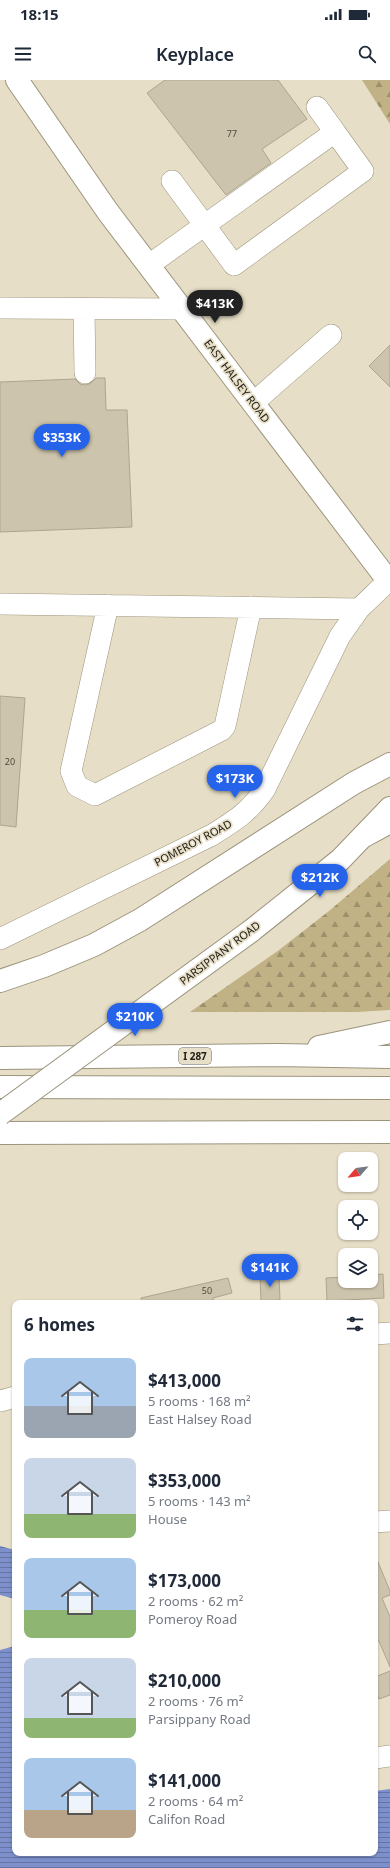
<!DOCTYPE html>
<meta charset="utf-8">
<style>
body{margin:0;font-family:"Noto Sans",sans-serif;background:#f2f2f3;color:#1f2937;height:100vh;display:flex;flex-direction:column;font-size:15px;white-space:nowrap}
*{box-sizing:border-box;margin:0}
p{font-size:13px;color:#747a83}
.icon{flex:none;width:22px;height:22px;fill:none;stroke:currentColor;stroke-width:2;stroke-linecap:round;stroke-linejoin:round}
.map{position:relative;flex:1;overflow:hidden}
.panel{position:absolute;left:12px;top:1220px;width:366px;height:556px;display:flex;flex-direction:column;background:#fff;border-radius:8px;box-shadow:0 1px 3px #0004}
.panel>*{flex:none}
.needle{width:26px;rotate:242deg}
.buttons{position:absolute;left:338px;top:1072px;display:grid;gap:8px}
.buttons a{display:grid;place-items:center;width:40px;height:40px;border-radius:8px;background:#fff;box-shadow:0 1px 3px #0004;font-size:20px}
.price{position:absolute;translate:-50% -34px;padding:0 9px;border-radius:14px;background:#2563eb;color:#fff;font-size:13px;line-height:26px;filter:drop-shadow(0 1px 2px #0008)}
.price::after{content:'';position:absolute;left:50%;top:24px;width:12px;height:9px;margin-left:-6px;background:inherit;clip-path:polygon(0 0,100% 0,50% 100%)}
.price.on{background:#222;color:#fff}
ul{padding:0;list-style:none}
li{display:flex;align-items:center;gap:12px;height:100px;padding:0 12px}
li span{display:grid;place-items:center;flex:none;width:112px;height:80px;border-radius:8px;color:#555}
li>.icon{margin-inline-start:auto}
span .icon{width:48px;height:48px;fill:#fffc;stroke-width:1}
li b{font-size:17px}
h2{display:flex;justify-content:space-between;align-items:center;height:48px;padding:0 12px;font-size:17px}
.status{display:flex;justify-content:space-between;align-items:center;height:28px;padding:0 20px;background:#fff;direction:ltr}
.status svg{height:11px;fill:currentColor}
header{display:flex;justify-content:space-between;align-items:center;height:52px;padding:0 12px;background:#fff;font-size:18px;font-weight:600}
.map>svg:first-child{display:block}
.forest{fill:url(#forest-firs)}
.water{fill:url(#water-rules)}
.building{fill:#ccc4ac;stroke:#ada58e}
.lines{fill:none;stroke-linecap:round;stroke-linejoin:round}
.minor-casing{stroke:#9c947d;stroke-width:22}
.major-casing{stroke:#9c947d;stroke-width:24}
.highway-casing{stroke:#9c947d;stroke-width:24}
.minor{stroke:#fff;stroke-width:21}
.major{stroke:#fff;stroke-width:22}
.highway{stroke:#fff;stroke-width:22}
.major-bridge-casing{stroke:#9c947d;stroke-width:24;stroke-linecap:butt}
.major-bridge{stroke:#fff;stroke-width:22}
.labels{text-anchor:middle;stroke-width:3.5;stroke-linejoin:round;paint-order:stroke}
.number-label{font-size:9px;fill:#4d493c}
.shield{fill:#e6dec6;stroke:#5e594c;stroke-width:1}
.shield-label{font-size:10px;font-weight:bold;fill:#232017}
.street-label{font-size:11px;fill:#232017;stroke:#e6dec6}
</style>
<div class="status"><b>18:15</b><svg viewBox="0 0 49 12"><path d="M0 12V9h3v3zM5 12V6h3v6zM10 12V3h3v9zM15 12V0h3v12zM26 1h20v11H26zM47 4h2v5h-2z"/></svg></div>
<header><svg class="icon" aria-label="menu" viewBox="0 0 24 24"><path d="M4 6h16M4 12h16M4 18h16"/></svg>Keyplace<svg class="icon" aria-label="search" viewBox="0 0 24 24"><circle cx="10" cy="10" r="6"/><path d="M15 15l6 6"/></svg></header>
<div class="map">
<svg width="390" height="1788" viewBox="0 0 390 1788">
<defs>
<pattern id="forest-firs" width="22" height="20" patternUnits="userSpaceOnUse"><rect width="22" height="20" fill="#c1b286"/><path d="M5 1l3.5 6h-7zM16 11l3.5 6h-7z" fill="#9c906d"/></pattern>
<pattern id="water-rules" width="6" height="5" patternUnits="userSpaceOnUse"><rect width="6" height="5" fill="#7d90cb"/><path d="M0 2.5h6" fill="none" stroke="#6675a4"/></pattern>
</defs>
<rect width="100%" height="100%" fill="#e6dec6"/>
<!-- forest -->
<path class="forest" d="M362 0H390V44Z
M390 779V930L357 932H190L279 870 329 831Z"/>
<!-- water -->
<path class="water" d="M0 1466 15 1470V1519L0 1515Z
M15 1566V1773H375V1711L390 1709V1788H0V1570Z"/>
<!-- building -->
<path class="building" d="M165 0H278L307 39 262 69 271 83 226 115 147 13Z
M390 265V307L369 286Z
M96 298H105L106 330H127L132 447 0 452V302L75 299 80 304 86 305 91 303Z
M0 616 25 618 16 747 0 745Z
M383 1194 384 1218 327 1221 326 1198 345 1197V1201H371V1195Z
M279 1196 280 1220 261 1221 260 1197Z
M228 1198 232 1213 213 1218 214 1223H142L141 1218Z
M375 1475 390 1511V1515L382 1518 390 1537V1587L379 1561 375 1562Z
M390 1591V1615L379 1619 375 1609V1597Z"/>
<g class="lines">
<!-- minor casing -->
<g class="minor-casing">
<path id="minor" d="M317 27 335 52
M149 185 335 52 363 91 234 185 172 101
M0 228 182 229
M84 229 85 293
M253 323 331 255
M0 524 359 529
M108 525 71 691 77 706 95 715 222 650 225 646 251 527
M0 859 212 755C236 740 249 732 265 709L340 556 359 529 388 501
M375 1254 390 1253
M0 1321 15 1317
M375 1442 390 1441
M375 1678 390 1676"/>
</g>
<!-- major casing -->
<g class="major-casing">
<path id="major" d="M17 0 108 132 390 503
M251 851 340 780 390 728"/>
</g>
<!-- highway casing -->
<g class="highway-casing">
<path id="highway" d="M364 756 390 742
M0 901 44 886 94 865 140 840 354 703 390 684
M319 967 390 952
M0 978 278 975 390 977
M0 1007 390 1008
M0 1053 390 1052"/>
</g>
<!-- minor -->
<use href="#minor" class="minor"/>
<!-- major -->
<use href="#major" class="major"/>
<!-- highway -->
<use href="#highway" class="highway"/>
<!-- major-bridge casing -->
<g class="major-bridge-casing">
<path id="major-bridge" d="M0 1034 251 851"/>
</g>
<!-- major-bridge -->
<use href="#major-bridge" class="major-bridge"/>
</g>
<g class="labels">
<!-- number labels -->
<g class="number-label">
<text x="232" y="57">77</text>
<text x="10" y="685">20</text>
<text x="207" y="1214">50</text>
</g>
<!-- shield labels -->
<rect class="shield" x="179" y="968" width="32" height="16" rx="3"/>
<g class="shield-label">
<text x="195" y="980">I 287</text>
</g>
<!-- street labels -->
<g class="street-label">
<text transform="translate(237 301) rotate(53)" y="4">EAST HALSEY ROAD</text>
<text transform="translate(193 763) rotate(-28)" y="4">POMEROY ROAD</text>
<text transform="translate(220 873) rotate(-37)" y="4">PARSIPPANY ROAD</text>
</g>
</g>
</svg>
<div class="buttons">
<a><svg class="needle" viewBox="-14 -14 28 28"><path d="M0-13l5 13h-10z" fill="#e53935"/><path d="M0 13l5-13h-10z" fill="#747a83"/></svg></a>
<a><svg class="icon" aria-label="locate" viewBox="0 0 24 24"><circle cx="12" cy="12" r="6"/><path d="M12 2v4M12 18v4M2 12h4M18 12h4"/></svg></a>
<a><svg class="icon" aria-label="layers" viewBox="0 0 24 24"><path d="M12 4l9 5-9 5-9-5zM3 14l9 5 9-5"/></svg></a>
</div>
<b class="price on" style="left:215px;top:244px">$413K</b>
<b class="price" style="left:62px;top:378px">$353K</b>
<b class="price" style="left:235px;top:719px">$173K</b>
<b class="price" style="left:320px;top:818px">$212K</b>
<b class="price" style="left:135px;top:957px">$210K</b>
<b class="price" style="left:270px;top:1208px">$141K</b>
<section class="panel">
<h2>6 homes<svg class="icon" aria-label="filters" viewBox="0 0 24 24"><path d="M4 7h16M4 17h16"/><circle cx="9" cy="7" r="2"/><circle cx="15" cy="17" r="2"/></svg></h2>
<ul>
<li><span style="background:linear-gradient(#a9c7e8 60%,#9aa5b1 0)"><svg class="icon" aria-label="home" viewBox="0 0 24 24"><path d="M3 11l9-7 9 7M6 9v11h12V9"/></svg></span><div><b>$413,000</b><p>5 rooms · 168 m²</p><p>East Halsey Road</p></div></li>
<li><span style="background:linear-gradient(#c9d6e8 70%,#8fb573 0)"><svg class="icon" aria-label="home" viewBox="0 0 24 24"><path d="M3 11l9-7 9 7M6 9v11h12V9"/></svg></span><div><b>$353,000</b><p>5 rooms · 143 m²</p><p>House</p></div></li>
<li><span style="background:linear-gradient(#a9c7e8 65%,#8fb573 0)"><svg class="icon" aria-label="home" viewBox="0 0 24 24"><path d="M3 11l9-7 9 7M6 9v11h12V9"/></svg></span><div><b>$173,000</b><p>2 rooms · 62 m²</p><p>Pomeroy Road</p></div></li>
<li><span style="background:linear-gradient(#c9d6e8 75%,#8fb573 0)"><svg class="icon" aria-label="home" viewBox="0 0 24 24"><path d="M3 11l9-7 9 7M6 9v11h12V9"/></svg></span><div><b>$210,000</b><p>2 rooms · 76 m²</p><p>Parsippany Road</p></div></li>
<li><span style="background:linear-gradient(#a9c7e8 65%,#b9a48a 0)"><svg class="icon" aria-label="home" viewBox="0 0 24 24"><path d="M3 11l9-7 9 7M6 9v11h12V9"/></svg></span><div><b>$141,000</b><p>2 rooms · 64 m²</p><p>Califon Road</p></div></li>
</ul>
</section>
</div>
